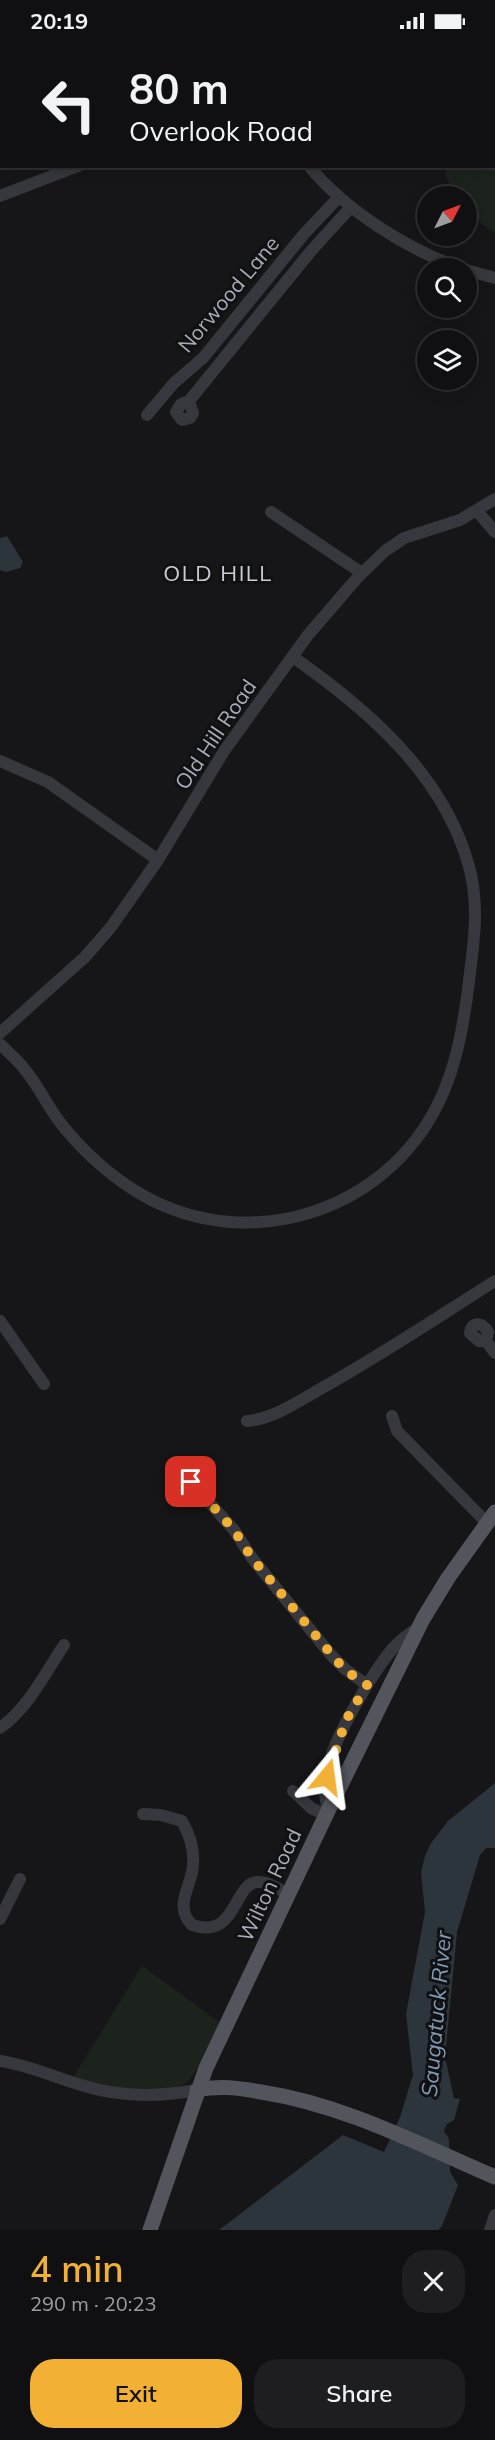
<!DOCTYPE html>
<meta charset="utf-8">
<style>
body{margin:0;font-family:Mulish,sans-serif;background:#1e1e20;color:#f1f3f6;height:100vh;display:flex;flex-direction:column;font-size:22px;white-space:nowrap}
*{box-sizing:border-box;margin:0}
p{font-size:20px;color:#9c9d9f}
.icon{flex:none;width:33px;height:33px;fill:none;stroke:currentColor;stroke-width:2;stroke-linecap:round;stroke-linejoin:round}
.map{position:relative;height:2188px;overflow:hidden}
.details{display:flex;flex-direction:column;background:#101012;flex:1}
.details>*{flex:none}
.hud{position:absolute;left:0px;top:0px;width:495px;height:126px;box-shadow:0 3px 15px #0003,0 0 0 2px #303032;background:#101012;color:#f1f3f6;overflow:hidden}
.needle{width:39px;rotate:48deg}
.tools{position:absolute;left:417px;top:144px;display:grid;gap:12px}
.tools a{display:grid;place-items:center;width:60px;height:60px;border-radius:50%;background:#101012;box-shadow:0 3px 15px #0003,0 0 0 2px #303032;font-size:30px}
.pin{position:absolute;display:grid;place-items:center;width:51px;height:51px;color:#fff;margin:-26px;border-radius:12px;box-shadow:0 3px 9px #0006}
.me{position:absolute;width:66px;margin:-33px;rotate:16deg;stroke-linejoin:round;filter:drop-shadow(0 0 4px #0008)}
.turn{display:flex;align-items:center;gap:21px;height:126px;padding:0 30px;font-size:27px}
.turn .icon{width:78px;height:78px;stroke-width:2.5}
.turn b{display:block;font-size:42px;line-height:51px}
.round{display:grid;place-items:center;flex:none;width:63px;height:63px;border-radius:24px;background:#1e1e20}
.overview{display:flex;align-items:center;justify-content:space-between;height:102px;padding:0 30px}
h1{font-size:36px;font-weight:600;line-height:45px;color:#f2b134}
.primary-button{display:flex;gap:12px;margin-top:auto;padding:12px 30px}
.primary-button a{flex:1;height:69px;border-radius:24px;background:#f2b134;color:#111;font-size:24px;font-weight:600;line-height:69px;text-align:center}
.primary-button a+a{background:#1e1e20;color:#f1f3f6}
.status{display:flex;justify-content:space-between;align-items:center;height:42px;padding:0 30px;background:#101012;direction:ltr}
.status svg{height:16px;fill:currentColor}
.map>svg:first-child{display:block}
</style>
<div class="status"><b>20:19</b><svg viewBox="0 0 49 12"><path d="M0 12V9h3v3zM5 12V6h3v6zM10 12V3h3v9zM15 12V0h3v12zM26 1h20v11H26zM47 4h2v5h-2z"/></svg></div>
<div class="map">
<svg width="495" height="2188" viewBox="0 0 495 2188">
<rect width="100%" height="100%" fill="#161618"/>
<!-- green -->
<path fill="#1c231d" d="M494 89H495V191L467 171 466 154H454L445 132 447 125 494 124Z
M142 1924 219 1980C215 1992 195 2035 186 2041 162 2056 99 2042 73 2036Z"/>
<!-- water -->
<path fill="#2c353c" d="M7 494 23 520 20 526 6 530 0 528V496Z
M495 1741V1806H486L480 1813 457 1890 445 2015 454 2056 460 2057 454 2078 447 2082 444 2089 449 2097 450 2130 458 2143 442 2184 438 2188H219L343 2093 384 2110 400 2075 413 2033 406 1972 425 1870 421 1830 425 1814 431 1801 448 1779Z"/>
<g fill="none" stroke-linecap="round" stroke-linejoin="round">
<!-- minor -->
<path stroke="#37383d" stroke-width="12" d="M196 0 197 2
M309 124C345 168 408 208 461 226
M0 154 78 124
M466 228 495 236
M189 359 193 371 190 376 182 378 176 370 181 362 189 359 311 209 350 166
M147 373 174 341 203 316 304 192 338 156
M271 470 362 531
M478 470 495 490
M0 719 48 740 158 818
M0 991 85 915 111 885 158 818 224 709 308 593 358 535 385 509 404 496 460 478 495 457
M0 1002C9 1011 19 1019 26 1029 39 1045 47 1063 59 1079 81 1108 112 1136 144 1154 250 1213 386 1170 439 1060 457 1023 464 980 469 939 474 899 480 861 468 821 442 731 367 667 293 615
M0 1279 44 1342
M486 1299 488 1290C483 1281 472 1278 470 1291L479 1299H486L495 1311
M392 1374 397 1389 487 1481
M247 1379C273 1377 299 1359 322 1346 381 1313 438 1275 495 1239
M191 1440 234 1488 252 1516 331 1613 345 1627 367 1643C381 1622 393 1600 417 1587
M0 1686C29 1665 44 1633 64 1603
M293 1749 311 1766 326 1773
M329 1767C312 1732 350 1673 367 1643
M143 1772 161 1773 182 1779C191 1795 196 1811 192 1830 188 1849 175 1866 192 1883 237 1898 233 1842 257 1840 267 1839 279 1847 288 1852
M0 1877 20 1837
M0 2019C28 2023 54 2035 81 2043 118 2055 159 2055 197 2048
M490 2188 495 2173"/>
<!-- major -->
<path stroke="#53555c" stroke-width="15" d="M197 2048C219 2043 239 2046 261 2050 345 2063 418 2102 495 2135
M150 2188 206 2026 326 1773 423 1577 448 1536 495 1470"/>
</g>
<g fill="none" stroke-linecap="round" stroke-linejoin="round">
<!-- route -->
<path stroke="#f2b134" stroke-width="10" stroke-dasharray="0 18" d="M191 1440 234 1488 252 1516 331 1612 345 1628 367 1643 346 1678 327 1735"/>
</g>
<g text-anchor="middle" dominant-baseline="central" stroke-width="6" stroke-linejoin="round" paint-order="stroke">
<!-- street labels -->
<g font-size="21" fill="#a8adb8" stroke="#111113">
<text transform="translate(228 252) rotate(-50)">Norwood Lane</text>
<text transform="translate(215 692) rotate(-56)">Old Hill Road</text>
<text transform="translate(269 1843) rotate(-65)">Wilton Road</text>
</g>
<!-- neighbourhood labels -->
<g font-size="22" letter-spacing="1.5" fill="#c9ccd4" stroke="#111113">
<text x="218" y="531">OLD HILL</text>
</g>
<!-- water labels -->
<g font-size="22" font-style="italic" fill="#7f9bb3" stroke="#111113">
<text transform="translate(436 1972) rotate(-85)">Saugatuck River</text>
</g>
</g>
</svg>
<div class="tools">
<a><svg class="needle" viewBox="-14 -14 28 28"><path d="M0-13l5 13h-10z" fill="#e53935"/><path d="M0 13l5-13h-10z" fill="#9c9d9f"/></svg></a>
<a><svg class="icon" aria-label="search" viewBox="0 0 24 24"><circle cx="10" cy="10" r="6"/><path d="M15 15l6 6"/></svg></a>
<a><svg class="icon" aria-label="layers" viewBox="0 0 24 24"><path d="M12 4l9 5-9 5-9-5zM3 14l9 5 9-5"/></svg></a>
</div>
<div class="pin" style="left:191px;top:1440px;background:#d93025"><svg class="icon" aria-label="arrive" viewBox="0 0 24 24"><path d="M6 21V4h12l-3 4 3 4H6"/></svg></div>
<svg class="me" style="left:327px;top:1735px" viewBox="-20 -20 40 40"><path d="M0-17L14 15 0 8-14 15z" fill="#f2b134" stroke="#fff" stroke-width="4"/></svg>
<div class="hud">
<div class="turn"><svg class="icon" aria-label="left" viewBox="0 0 24 24"><path d="M17 20v-9H6M10 6l-5 5 5 5"/></svg><div><b>80 m</b>Overlook Road</div></div>
</div>
</div>
<section class="details">
<div class="overview"><div><h1>4 min</h1><p>290 m · 20:23</p></div><a class="round"><svg class="icon" aria-label="close" viewBox="0 0 24 24"><path d="M6 6l12 12M18 6L6 18"/></svg></a></div>
<div class="primary-button"><a>Exit</a><a>Share</a></div>
</section>
